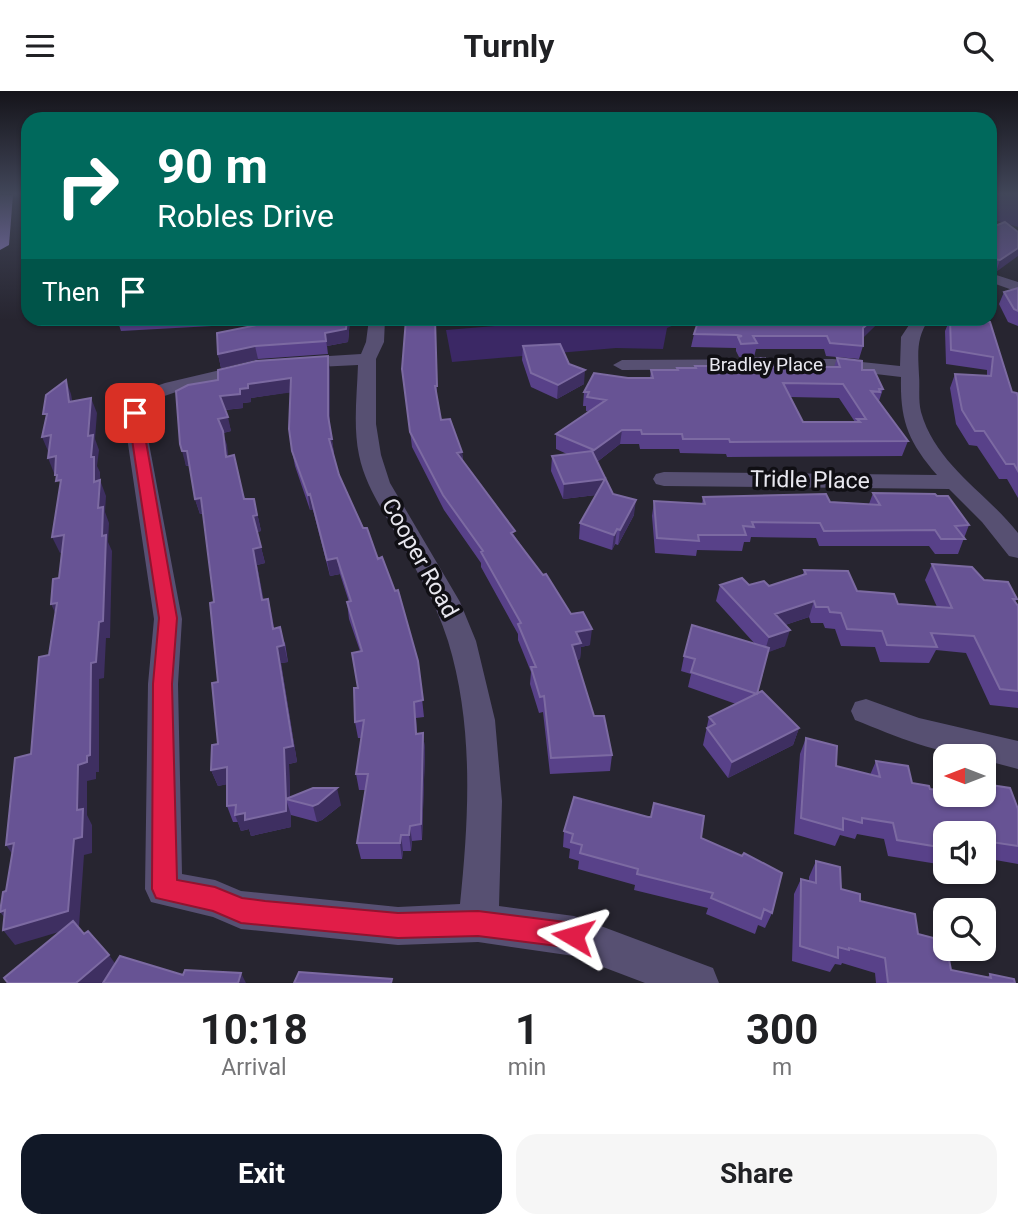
<!DOCTYPE html>
<style>
body{margin:0;font-family:Roboto,sans-serif;background:#f6f6f6;color:#202124;height:100vh;display:flex;flex-direction:column;font-size:26px;white-space:nowrap}
*{box-sizing:border-box;margin:0}
p{font-size:23px;color:#757577}
.icon{flex:none;width:38px;height:38px;fill:none;stroke:currentColor;stroke-width:2;stroke-linecap:round;stroke-linejoin:round}
.map{position:relative;height:892px;overflow:hidden}
.sheet{display:flex;flex-direction:column;background:#fff;flex:1}
.sheet>*{flex:none}
.top-card{position:absolute;left:21px;top:21px;width:976px;height:214px;border-radius:21px;box-shadow:0 2px 5px #0004;background:#00695c;color:#fff;overflow:hidden}
.needle{width:46px;rotate:270deg}
.controls{position:absolute;left:933px;top:653px;display:grid;gap:14px}
.controls a{display:grid;place-items:center;width:63px;height:63px;border-radius:14px;background:#fff;box-shadow:0 2px 5px #0004;font-size:35px}
.pin{position:absolute;display:grid;place-items:center;width:60px;height:60px;color:#fff;margin:-30px;border-radius:14px;box-shadow:0 4px 10px #0006}
.me{position:absolute;width:77px;margin:-38px;rotate:277deg;stroke-linejoin:round;filter:drop-shadow(0 0 5px #0008)}
.turn{display:flex;align-items:center;gap:24px;height:147px;padding:0 21px;font-size:32px}
.turn .icon{width:91px;height:91px;stroke-width:2.5}
.turn b{display:block;font-size:49px;line-height:60px}
.then{display:flex;align-items:center;height:66px;padding:0 21px;background:#0003;gap:14px;font-size:26px}
.eta{display:flex;justify-content:space-evenly;align-items:center;height:119px;text-align:center}
.eta b{font-size:42px;font-weight:700;line-height:49px}
.button{display:flex;gap:14px;margin-top:auto;padding:14px 21px}
.button a{flex:1;height:80px;border-radius:21px;background:#111827;color:#fff;font-size:28px;font-weight:700;line-height:80px;text-align:center}
.button a+a{background:#f6f6f6;color:#202124}
header{display:flex;justify-content:space-between;align-items:center;height:91px;padding:0 21px;background:#fff;font-size:32px;font-weight:700}
.map>svg:first-child{display:block}
</style>
<header><svg class="icon" aria-label="menu" viewBox="0 0 24 24"><path d="M4 6h16M4 12h16M4 18h16"/></svg>Turnly<svg class="icon" aria-label="search" viewBox="0 0 24 24"><circle cx="10" cy="10" r="6"/><path d="M15 15l6 6"/></svg></header>
<div class="map">
<svg width="1018" height="892" viewBox="0 0 1018 892">
<rect width="100%" height="100%" fill="#272530"/>
<!-- green -->
<path fill="#3b2865" d="M990 104H1018V136L991 128Z
M578 228H688L667 237 663 258 616 257 452 271 446 239Z"/>
<g fill="none" stroke-linecap="round" stroke-linejoin="round">
<!-- minor -->
<path fill="#575072" fill-rule="evenodd" d="M990 182 1018 191V201L990 191Z
M369 228H385L384 251 376 268V333L381 364 390 392 460 511 476 550 495 629 502 710 499 815 574 825 713 877 719 892H645L574 865 478 851 398 854 241 838 213 826 151 811 145 798 148 593 154 528 124 326 131 304 165 292 250 272 256 273 259 277 256 281 179 300 147 311 144 326 182 528 178 593 182 783 215 789 241 800 398 816 460 813C469 726 474 635 448 550 435 508 411 470 389 431 377 410 364 389 359 364 353 335 357 304 358 274L297 277 288 272 297 267 361 263 366 251Z
M913 228H929C916 247 918 262 919 284 920 296 918 309 921 321 936 374 986 401 1018 442V467L1009 465 982 431 949 398 664 395 656 393 653 388 656 383 664 381 937 384C908 350 900 330 901 286L833 278 622 279 613 274 622 269 833 268 900 275 901 246Z
M866 608 919 627 1018 650V678L984 669V665C939 665 896 645 855 629L851 620 855 611Z"/>
<!-- major -->
<path fill="#8877bc" fill-rule="evenodd" d="M0 104H13L9 154 0 159Z"/>
</g>
<!-- wall -->
<path fill="#584189" fill-rule="evenodd" d="M990 137 1018 141 996 181 990 180Z
M1018 197V235L1008 231 999 213 1004 201Z
M109 228H223L212 235 121 240 118 231 112 230Z
M298 228H350L348 251 327 255 328 263 258 268 221 277 218 263 297 231Z
M406 228H462L435 229 437 309 441 329 462 361 463 370 590 554 581 556 580 568 577 569 594 625 612 664 610 680 550 683 543 621 539 622 530 593 531 581 518 549V543L481 476V472L444 419 412 356 404 292Z
M699 228H882L863 246V255L859 268 826 265 824 258H756L754 266H739L736 260V257H735L691 256 694 243Z
M950 228 990 231 1012 301 1018 306V407L1007 388H999L977 355 969 354 956 333 950 297 955 283 987 285V279L946 273 945 240Z
M523 255 569 273 584 293 557 308 531 296 522 269Z
M837 267 862 279 883 298 879 310 908 350 902 365 727 366 726 363 680 362 679 358H640L639 353H620L597 371 613 403 634 424 618 454 615 453 612 459 579 448 580 432 596 404 563 408 551 380 552 365 567 363 556 358V343L589 321 586 320V315H583L584 301 628 287H650L651 279H676L677 277H695V275H747L748 268 770 276H834ZM790 306 839 307 855 331H803Z
M330 279V339L334 362H333L339 384 378 468 418 570 424 626 416 627 417 643 423 642 425 659 422 749 412 750 411 760H403L402 768H361L357 752 366 699H359L356 683 361 647H358L355 631 360 560 349 528 347 511H349L340 483 330 485 313 419H310L295 375 292 360 290 301 251 307V311L243 312V317L225 319 231 340 223 342 228 365 245 408H254L261 440 257 441 265 472 257 474 263 509 268 508 274 538 285 552 288 571 281 572 297 671 289 673 290 707 341 714 322 729 317 731 291 724V736L251 745 249 738 241 740 238 731H233L227 715V693L218 695 211 679 218 653V591L214 511 203 423H200L195 408 190 375H186L176 300Z
M873 402 937 405 969 434 958 463H935L929 455H819L816 447 751 446 750 451H744L742 460 697 459 696 465 655 462 652 425 654 410 702 413 703 406 869 413Z
M932 473 984 489 1017 508 1015 511 1018 516V617L990 614 966 562 936 559 929 572 880 571 875 556 841 555 835 538 825 537 823 532H811L809 526 785 534V555L767 561 757 602 799 637 793 654 728 687 703 654 709 626 736 613 688 596 691 583 681 580 684 565 755 553 716 510 720 494 769 495 803 484 804 479 857 500 898 513 937 516 925 489Z
M806 647 836 675 870 684 876 670 912 692 945 704H984L1018 718V773L984 767V742H945V772L944 774 888 765 884 748 857 743 855 748 840 744 835 755 794 743 800 663Z
M564 740 701 747 772 822 765 837 758 834 755 843 706 823 708 817 634 799 635 794 578 778 579 770 569 767 570 758 563 756Z
M816 770 841 798 860 810 918 843 951 879 988 886 990 883 1015 892H876L875 882 842 872 841 874 835 873 830 881 792 870 794 803 801 788 809 790V786Z"/>
<!-- shaded-wall -->
<path fill="#3e2f61" d="M1018 157V165L996 181 1000 169Z
M210 228H223L212 235Z
M347 228H350L348 251 327 255 328 263 325 242Z
M873 228H882L860 250 863 237Z
M255 255 258 268 221 277 218 263Z
M328 265 330 279V339L328 325Z
M585 279 584 293 557 308 558 294Z
M291 287 294 301 251 307V311L243 312V317L223 319 220 305 240 298 248 293Z
M66 289 71 303 75 325 69 311Z
M91 307 97 322 95 348 99 359 97 375 100 381V391V389L106 405 105 421 109 432 108 451 112 460 110 547H106L104 587 99 588V681H96V688L87 690V724L92 734V762L84 764 79 835 15 854 3 839 12 836 0 821 74 748 77 719 78 674 91 572 102 445 88 345Z
M228 326 231 340 223 342 227 354 230 381 218 328Z
M622 339 620 353 593 374 594 359Z
M51 344 57 359 48 360 42 346Z
M329 348H332L334 362 331 363Z
M182 360H187L192 374 186 375Z
M462 361 463 376 457 362Z
M56 365 63 379 54 382 48 367Z
M605 388 604 403 563 408 564 393Z
M310 403 313 419H310L308 404Z
M201 407 205 422 200 423 195 408Z
M254 408 261 440 256 441 253 425Z
M636 409 634 424 618 454 620 439Z
M617 438 615 453 612 459 614 444Z
M64 444 71 460 60 462 52 446Z
M261 456 265 472 257 474 267 525 262 509 253 458Z
M337 467 340 483 330 485 327 469Z
M268 508 272 524 277 554 273 538Z
M814 510 809 526 770 539 775 523Z
M57 512 59 530 51 513Z
M280 536 288 571 281 572 297 671 289 673 290 709 286 708 284 657 277 556Z
M592 538 590 554 581 556 580 568 571 570 572 554 576 541Z
M790 539 785 555 764 563 769 546Z
M799 637 793 654 728 687 732 671Z
M423 642 425 659 422 749 421 733Z
M227 676 233 692 218 695 211 679Z
M337 697 341 714 322 729 317 731 313 715Z
M286 708 291 724V736L251 745 249 738 241 740 235 724Z
M410 735 412 750 411 760 409 744Z
M401 744 403 760 402 768 400 752Z
M14 752 17 770 6 754Z
M109 864 119 878 104 892H76Z
M241 882 246 892H238Z"/>
<!-- building -->
<path fill="#675394" stroke="#7c6aa2" stroke-width="2" fill-rule="evenodd" d="M1005 131 1018 141V157L1000 169 993 168 990 174V137Z
M1018 197V220L1014 218 1004 201Z
M298 228H347L346 238 325 242 326 250 255 255 218 263 217 242 262 233 297 231Z
M406 228H435L437 295H435L441 329 450 328 462 361 457 362 515 440 511 442 543 484 546 483 571 523 583 521 592 538 576 541 581 552 572 554 594 625H604L612 664 551 667 544 605 540 606 531 576H536L518 533 521 532 481 461 483 460 443 404 410 341 402 278Z
M699 228H873L863 237V255L830 252 827 245H753L757 252 741 253 738 246 742 245 737 244 694 243Z
M950 228H970L990 231 1012 301 1017 302 1018 306V380L1014 373H1006L984 340H975L962 319 955 283 991 285 993 266 951 259Z
M560 253 569 273 585 279 558 294 531 282 523 255Z
M328 265V325L332 348H329L339 384 363 437H367L378 468 382 466 395 500 398 499 418 570 423 609 414 611 416 643 423 642 421 733 410 735 409 744H401L400 752H357L368 683H356L364 629 355 631 354 597H358L352 562 362 560 347 511 351 510 337 467 327 469 310 403 308 404 292 360 289 338 291 287 248 293V297L240 298V303L220 305 228 326 218 328 223 340 226 366 234 364 244 408H254L257 424 253 425 261 456 253 458 262 509 268 508 273 538 280 536 284 554 277 556 293 655 284 657 286 708 313 697H337L318 713 313 715 286 708V720L245 729V722L235 724 236 714 227 715V676L211 679 212 654 218 653 212 592 218 591 210 512 214 511 201 407 195 408 187 360H182L180 353 176 300 188 294 218 289V279L256 270Z
M765 267 770 276H840L837 267 862 270V279H874L883 298H879L880 301 871 300 908 350 730 351 729 348H683L682 343H642L641 339H622L594 359 556 343 606 309 587 306 589 301H584L594 282 628 287H653L651 279H678L677 277H696L695 275H752L748 268ZM783 292 843 293 866 328H857L860 331H803Z
M66 289 69 311 91 307 88 345 93 344 91 366H94V391L100 389 98 417 103 416 102 445 106 444 103 530 99 531 96 571 91 572 90 664 87 665V671L78 674 77 719 83 718 82 746 74 748 68 820 3 839 5 819 0 821 3 801 6 800 14 752 6 754 15 667 31 663 39 566 49 564 57 512 51 513 53 488 59 487 64 444 52 446 61 389 56 390 57 384H55L56 365 48 367 51 344 42 346 47 323H43L46 304Z
M592 360 613 403 636 409 620 439 617 438 614 444 580 432 605 388 564 393 552 365Z
M873 402 935 403 937 405H948L969 434 955 435 965 448H941L935 439 824 440 820 432 752 431 754 436 743 435 746 444H698L699 450 657 447 654 410 705 413 703 406 826 403 830 411 880 414Z
M932 473 972 476 984 489 1008 491 1017 508H1013L1018 515V600L1000 598 974 545 931 542 937 556 887 554 882 540 847 538 841 522 830 521 828 516H816L814 510 775 523 790 539 769 546 720 494 742 487 749 494 764 490 769 495 806 483 804 479 848 480 857 500 894 503 898 513 952 517Z
M692 534 769 557 757 603 691 581 695 568 684 565Z
M762 600 799 637 732 671 707 637 715 633 709 626Z
M806 647 837 655 836 675 880 686 876 670 908 675 912 692 929 695 930 698 945 700V704H968L981 705 980 704H984V693L1010 697 1018 718V755L984 750V742H945V757L897 749 893 732 862 727V732L843 727V739L801 727Z
M574 706 648 726H651L654 712 704 725 701 747 742 765 744 762 782 782 772 822 764 818 761 828 711 807 713 802 637 783 638 778 580 762 582 754 571 751 573 743 564 740Z
M816 770 840 776 841 798 860 803V810L915 823 918 843 945 850V858H947L951 879 991 887 990 883 1014 888 1015 892H888L885 867 849 857V859L838 856V867L800 855 801 788 816 792Z
M73 830 84 843 88 840 109 864 76 892H8L4 887Z
M120 865 183 884 185 879 241 882 238 892H103Z
M299 881 392 888 391 892H294Z"/>
<!-- sky -->
<linearGradient id="sky" x2="0" y2="1"><stop stop-color="#15141a"/><stop offset="0.45" stop-color="#414659"/><stop offset="1" stop-color="#414659" stop-opacity="0"/></linearGradient>
<rect width="1018" height="229" fill="url(#sky)"/>
<!-- route -->
<path fill="#e11d48" stroke="#92132f" stroke-width="2" d="M135 318 141 322 177 527 172 593 177 789 215 796 242 807 265 810 398 822 478 820 573 832 583 836 586 845 583 854 573 857 478 845 398 847 241 832 213 820 156 807 152 798 153 593 159 527 128 322Z"/>
<g text-anchor="middle" dominant-baseline="central" stroke-width="7" stroke-linejoin="round" paint-order="stroke">
<!-- far-street labels -->
<g font-size="19" fill="#e8e7ef" stroke="#100f14">
<text x="766" y="273">Bradley Place</text>
</g>
<!-- street labels -->
<g font-size="23" fill="#e8e7ef" stroke="#100f14">
<text transform="translate(810 389) rotate(1)">Tridle Place</text>
<text transform="translate(420 467) rotate(61)">Cooper Road</text>
</g>
</g>
</svg>
<div class="controls">
<a><svg class="needle" viewBox="-14 -14 28 28"><path d="M0-13l5 13h-10z" fill="#e53935"/><path d="M0 13l5-13h-10z" fill="#757577"/></svg></a>
<a><svg class="icon" aria-label="sound" viewBox="0 0 24 24"><path d="M4 9h4l5-4v14l-5-4H4zM17 9q2 3 0 6"/></svg></a>
<a><svg class="icon" aria-label="search" viewBox="0 0 24 24"><circle cx="10" cy="10" r="6"/><path d="M15 15l6 6"/></svg></a>
</div>
<div class="pin" style="left:135px;top:322px;background:#d93025"><svg class="icon" aria-label="arrive" viewBox="0 0 24 24"><path d="M6 21V4h12l-3 4 3 4H6"/></svg></div>
<svg class="me" style="left:573px;top:845px" viewBox="-20 -20 40 40"><path d="M0-17L14 15 0 8-14 15z" fill="#e11d48" stroke="#fff" stroke-width="4"/></svg>
<div class="top-card">
<div class="turn"><svg class="icon" aria-label="right" viewBox="0 0 24 24"><path d="M7 20v-9h11M14 6l5 5-5 5"/></svg><div><b>90 m</b>Robles Drive</div></div>
<div class="then">Then<svg class="icon" aria-label="arrive" viewBox="0 0 24 24"><path d="M6 21V4h12l-3 4 3 4H6"/></svg></div>
</div>
</div>
<section class="sheet">
<div class="eta">
<div><b>10:18</b><p>Arrival</p></div>
<div><b>1</b><p>min</p></div>
<div><b>300</b><p>m</p></div>
</div>
<div class="button"><a>Exit</a><a>Share</a></div>
</section>
